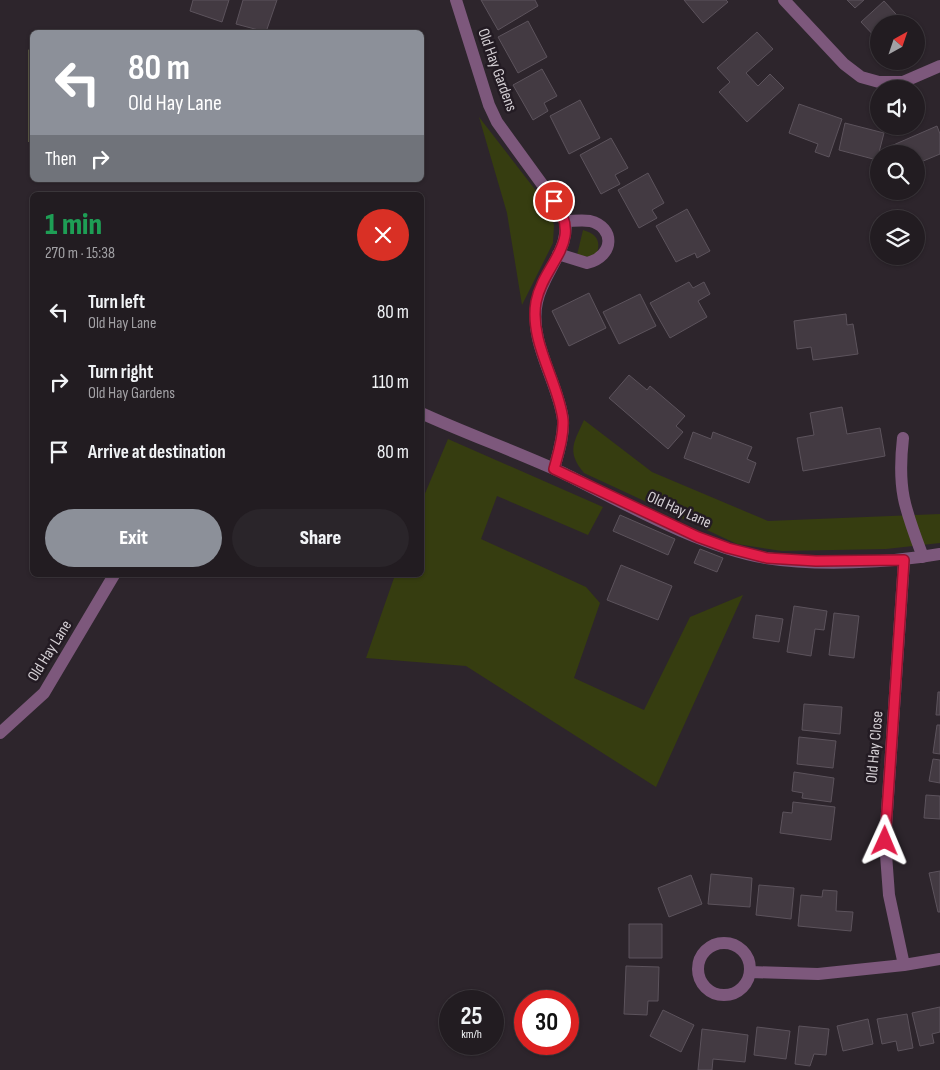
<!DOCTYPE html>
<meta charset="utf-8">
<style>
body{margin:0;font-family:"Sofia Sans Condensed",sans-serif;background:#2a252a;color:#f1f3f6;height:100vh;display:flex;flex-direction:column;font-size:19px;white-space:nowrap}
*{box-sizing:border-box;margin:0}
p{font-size:16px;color:#a2a1a5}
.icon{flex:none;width:28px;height:28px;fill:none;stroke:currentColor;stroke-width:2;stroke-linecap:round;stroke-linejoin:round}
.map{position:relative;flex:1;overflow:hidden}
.details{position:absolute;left:30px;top:192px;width:394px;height:385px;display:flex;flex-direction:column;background:#221c21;border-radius:8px;box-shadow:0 1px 4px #0004,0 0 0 1px #3f3a3f}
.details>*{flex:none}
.banner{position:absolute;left:30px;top:30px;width:394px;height:152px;border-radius:8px;box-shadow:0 1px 4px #0004,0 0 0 1px #3f3a3f;background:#8c9099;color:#fff;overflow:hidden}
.needle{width:32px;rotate:40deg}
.fabs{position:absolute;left:870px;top:15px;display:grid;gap:10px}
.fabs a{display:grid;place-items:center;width:55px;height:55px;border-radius:50%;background:#221c21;box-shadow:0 1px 4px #0004,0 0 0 1px #3f3a3f;font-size:25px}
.speed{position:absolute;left:439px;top:990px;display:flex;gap:10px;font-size:25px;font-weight:700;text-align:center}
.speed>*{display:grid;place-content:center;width:65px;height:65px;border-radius:50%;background:#221c21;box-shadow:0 1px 4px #0004,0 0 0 1px #3f3a3f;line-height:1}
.speed small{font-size:12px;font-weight:400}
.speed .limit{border:8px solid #d22;background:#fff;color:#111}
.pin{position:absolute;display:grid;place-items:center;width:42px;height:42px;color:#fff;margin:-21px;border:2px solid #fff;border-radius:50%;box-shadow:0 1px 5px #0007}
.me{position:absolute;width:55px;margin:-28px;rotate:1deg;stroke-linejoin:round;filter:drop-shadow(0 0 4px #0008)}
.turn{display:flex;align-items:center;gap:18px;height:105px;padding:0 15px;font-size:22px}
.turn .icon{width:65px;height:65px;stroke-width:2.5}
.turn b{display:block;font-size:35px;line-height:42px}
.then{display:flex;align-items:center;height:48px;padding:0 15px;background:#0003;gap:10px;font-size:19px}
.round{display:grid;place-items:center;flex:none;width:52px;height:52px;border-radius:26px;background:#2a252a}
.headline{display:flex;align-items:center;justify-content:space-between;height:85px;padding:0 15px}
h1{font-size:30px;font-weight:800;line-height:38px;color:#1e9e55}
.action{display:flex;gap:10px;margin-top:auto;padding:10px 15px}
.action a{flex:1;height:58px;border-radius:30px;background:#8c9099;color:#fff;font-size:20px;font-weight:800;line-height:58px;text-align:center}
.action a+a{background:#2a252a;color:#f1f3f6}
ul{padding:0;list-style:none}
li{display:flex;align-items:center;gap:15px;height:70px;padding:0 15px}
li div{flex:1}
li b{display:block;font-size:19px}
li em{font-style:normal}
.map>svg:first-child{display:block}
</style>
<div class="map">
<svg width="940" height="1070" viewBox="0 0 940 1070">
<rect width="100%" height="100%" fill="#2d252c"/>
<!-- green -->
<path fill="#363d10" d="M479 117 547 205 554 225 553 243 522 305 507 213Z
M583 230C596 234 601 240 597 253L589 257 577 255Z
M584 420 652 472 768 521 940 514V543L886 549 782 551 737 544 584 473C566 452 574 442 584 420Z
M448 439 603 507 588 535 497 496 481 539 586 587 600 603 574 678 644 710 690 617 743 595 656 787 466 666 366 658 395 575H421V503Z"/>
<!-- water -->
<path fill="#68742a" stroke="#888f5d" d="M32 45V144L29 142V50Z"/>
<!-- building -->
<path fill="#433a42" stroke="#5c535c" d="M193 0H229L222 22 190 11Z
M243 0H277L266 32 236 24Z
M481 0H535L538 6 498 30Z
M684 0H726L728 2 703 23Z
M847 0H864L855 8Z
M884 1 905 24H879V41L861 22Z
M528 21 547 57 518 73 498 37Z
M757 32 773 49 746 73 758 86 770 74 784 88 747 122 719 92 730 82 717 68Z
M542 69 557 96 544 103 548 111 533 120 513 85Z
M580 100 600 138 569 154 550 116Z
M799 104 842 119 829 157 815 152 818 144 789 133Z
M845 123 884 133 877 160 839 150Z
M937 126 940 134V154L916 164V154H895L891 146Z
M611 138 628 168 615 175 620 184 601 194 580 155Z
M648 173 664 203 652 210 657 218 639 228 618 190Z
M687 209 710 251 697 258 695 253 676 262 656 226Z
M689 282 693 288 704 282 710 294 698 301 707 317 670 338 650 303Z
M589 293 606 328 569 346 552 311Z
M640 294 656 326 619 344 603 312Z
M846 314 847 325 853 324 858 354 813 360 811 347 797 349 794 321Z
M629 375 647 390 650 386 685 416 676 426 683 432 668 449 609 398Z
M842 407 847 434 880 428 885 456 803 471 797 438 814 435 810 413Z
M693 432 711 439 713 432 752 447 747 459 756 463 749 483 684 458Z
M620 515 675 539 668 555 613 531Z
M700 549 723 558 717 572 694 563Z
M621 565 672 586 658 620 607 600Z
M794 606 827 611 824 630 815 629 811 656 787 652Z
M834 613 859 616 854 658 829 655Z
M756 615 783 619 779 642 753 638Z
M938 692H940V715H936Z
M804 704 842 707 840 734 802 730Z
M937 725H940V754L933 753Z
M799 737 836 741 833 768 797 764Z
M933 759 940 760V783L929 781Z
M794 772 834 778 831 802 802 798 803 793 792 791Z
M926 795 940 796V819L924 818Z
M793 802 835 807 831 840 780 833 783 812 792 813Z
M940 871V912H938L929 873Z
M711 874 752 878 750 907 708 904Z
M691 875 702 904 669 917 658 888Z
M759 885 794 888 791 919 756 915Z
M823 890 837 891 836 911 853 912 851 931 798 926 801 895 822 897Z
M629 924H662V958H629Z
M626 966 659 967 658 1001H648L647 1015 624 1014Z
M940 1007V1032L932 1034 934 1043 920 1046 912 1013Z
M663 1010 694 1025 681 1052 650 1036Z
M907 1014 913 1048 898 1051 896 1041 882 1044 877 1019Z
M868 1019 873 1044 843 1051 837 1026Z
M799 1026 829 1029 826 1055 814 1054 810 1066 795 1064Z
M757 1027 790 1031 786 1059 754 1055Z
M702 1029 748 1035 745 1062 713 1059 712 1070H698Z"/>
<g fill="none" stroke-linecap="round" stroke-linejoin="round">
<!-- minor -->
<path stroke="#7d587c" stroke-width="12" d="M456 0 489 105 497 122 563 213C575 245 543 271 537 302 528 342 559 383 563 420 564 436 558 454 554 469
M784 0 844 64 861 77 879 82H903L940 66
M558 254 587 263C615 256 615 227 590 221 583 220 573 221 566 221
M421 413C467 434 515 451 561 472 622 502 700 547 766 558 816 566 890 563 940 554
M903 438C897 490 905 509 923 557
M904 561 885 841 889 895 904 965 940 959
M0 733 44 693 114 575
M698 969a26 26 0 1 1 52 0a26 26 0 1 1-52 0Z
M751 972 818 974 904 965"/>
</g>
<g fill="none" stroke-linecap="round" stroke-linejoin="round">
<defs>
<path id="route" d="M554 201C585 242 544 262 536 302 529 342 559 383 563 420 564 436 558 454 554 469L698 537 728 548 767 558 816 561 904 560 885 841"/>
</defs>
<!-- route casing -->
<use href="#route" stroke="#92132f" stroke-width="12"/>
<!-- route -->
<use href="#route" stroke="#e11d48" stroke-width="9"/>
</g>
<g text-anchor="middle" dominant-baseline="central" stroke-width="5" stroke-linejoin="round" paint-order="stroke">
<!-- street labels -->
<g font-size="16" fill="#d4cfd4" stroke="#231b23">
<text transform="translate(497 70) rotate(70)">Old Hay Gardens</text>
<text transform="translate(679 510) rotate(24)">Old Hay Lane</text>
<text transform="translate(50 651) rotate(-58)">Old Hay Lane</text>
<text transform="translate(875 747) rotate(-85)">Old Hay Close</text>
</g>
</g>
</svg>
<div class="fabs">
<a><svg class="needle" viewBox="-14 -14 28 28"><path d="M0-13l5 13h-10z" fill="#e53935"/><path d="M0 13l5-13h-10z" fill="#a2a1a5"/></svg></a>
<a><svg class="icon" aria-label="sound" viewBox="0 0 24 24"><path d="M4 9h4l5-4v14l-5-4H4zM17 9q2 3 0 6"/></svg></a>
<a><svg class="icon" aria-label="search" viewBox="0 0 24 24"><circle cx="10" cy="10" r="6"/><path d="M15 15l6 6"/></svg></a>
<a><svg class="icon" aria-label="layers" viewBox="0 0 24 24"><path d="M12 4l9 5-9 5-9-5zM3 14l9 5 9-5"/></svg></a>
</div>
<div class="speed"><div>25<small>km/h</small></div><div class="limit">30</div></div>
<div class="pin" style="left:554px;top:201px;background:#d93025"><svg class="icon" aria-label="arrive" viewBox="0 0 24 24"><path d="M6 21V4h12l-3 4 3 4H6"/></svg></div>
<svg class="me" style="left:885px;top:841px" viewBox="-20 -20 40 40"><path d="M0-17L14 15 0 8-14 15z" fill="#e11d48" stroke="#fff" stroke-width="4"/></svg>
<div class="banner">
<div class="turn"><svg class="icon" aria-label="left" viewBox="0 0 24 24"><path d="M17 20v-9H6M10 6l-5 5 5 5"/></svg><div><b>80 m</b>Old Hay Lane</div></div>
<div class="then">Then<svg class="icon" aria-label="right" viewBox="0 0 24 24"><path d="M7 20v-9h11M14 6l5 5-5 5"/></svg></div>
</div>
<section class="details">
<div class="headline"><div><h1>1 min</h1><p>270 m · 15:38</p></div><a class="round" style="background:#d93025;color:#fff"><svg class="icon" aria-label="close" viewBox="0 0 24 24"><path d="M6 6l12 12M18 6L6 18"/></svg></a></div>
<ul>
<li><svg class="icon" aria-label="left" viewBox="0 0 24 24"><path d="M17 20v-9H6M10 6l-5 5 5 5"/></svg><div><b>Turn left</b><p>Old Hay Lane</p></div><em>80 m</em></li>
<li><svg class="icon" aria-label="right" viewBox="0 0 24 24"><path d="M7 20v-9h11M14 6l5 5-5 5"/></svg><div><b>Turn right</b><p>Old Hay Gardens</p></div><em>110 m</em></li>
<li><svg class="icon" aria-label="arrive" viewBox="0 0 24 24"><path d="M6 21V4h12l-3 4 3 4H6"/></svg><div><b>Arrive at destination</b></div><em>80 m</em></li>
</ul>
<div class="action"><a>Exit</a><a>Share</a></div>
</section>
</div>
